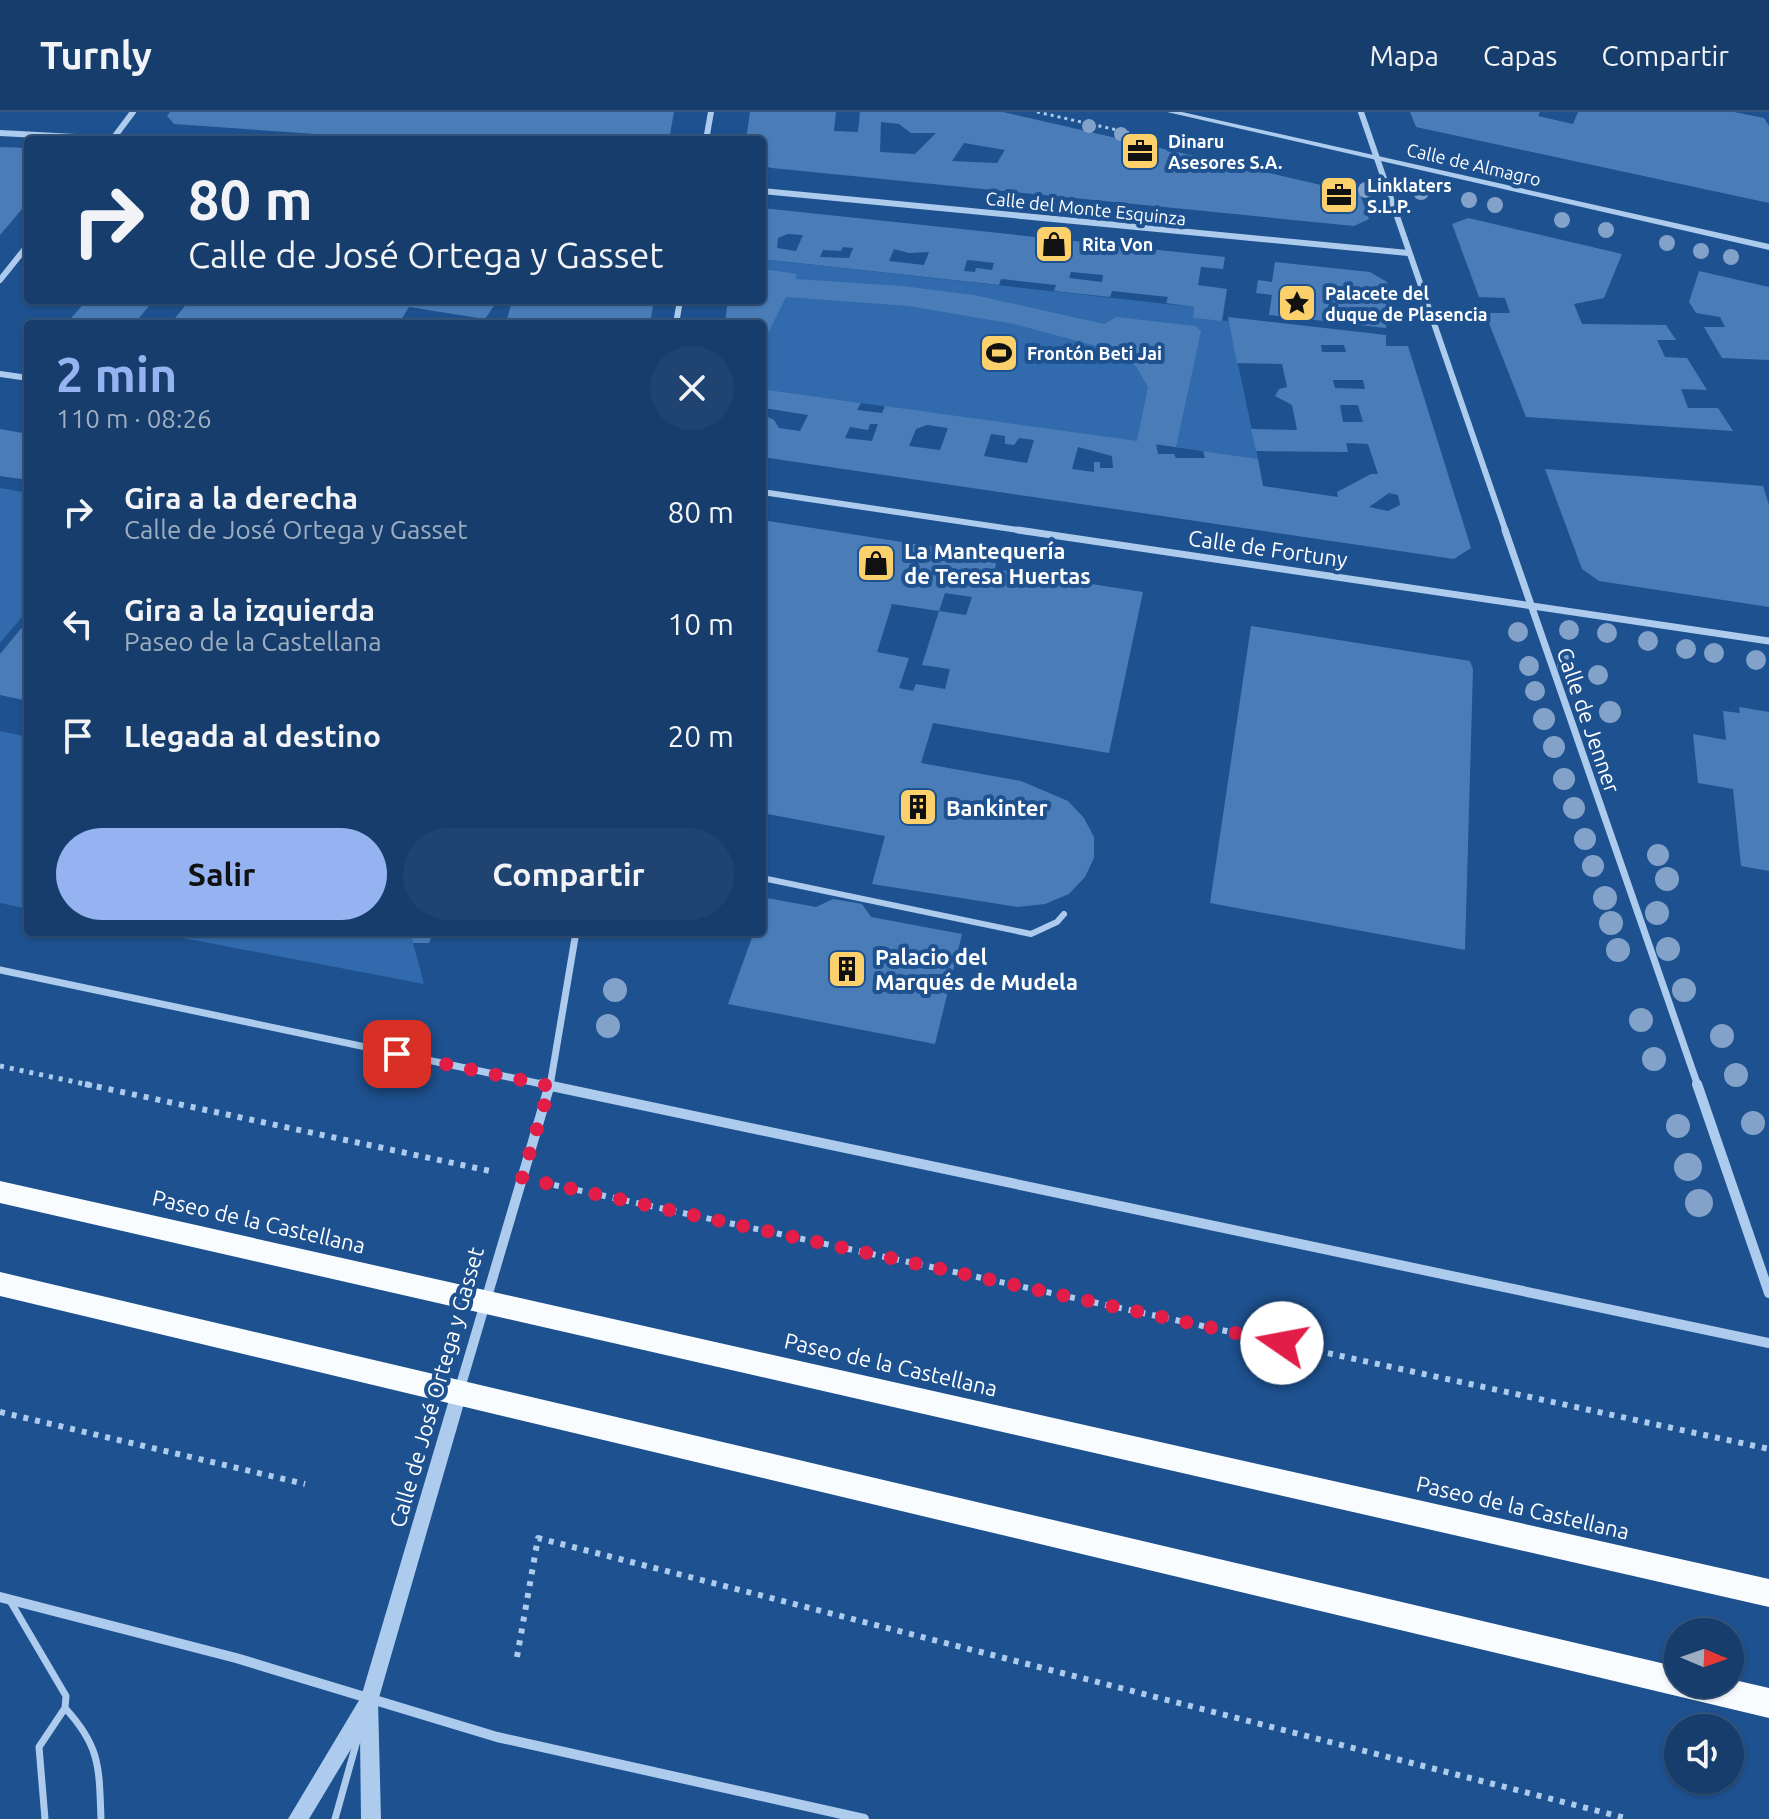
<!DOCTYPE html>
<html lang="es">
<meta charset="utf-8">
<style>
body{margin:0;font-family:Ubuntu,sans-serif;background:#1f4471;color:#f1f3f6;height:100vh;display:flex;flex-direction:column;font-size:30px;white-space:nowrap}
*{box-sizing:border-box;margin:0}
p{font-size:26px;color:#9eaec1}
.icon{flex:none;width:44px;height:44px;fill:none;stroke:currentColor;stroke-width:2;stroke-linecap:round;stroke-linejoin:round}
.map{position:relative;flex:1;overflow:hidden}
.sheet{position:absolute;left:24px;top:208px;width:742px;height:616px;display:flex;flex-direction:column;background:#163d6b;border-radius:8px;box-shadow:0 2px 6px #0004,0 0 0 2px #35567e}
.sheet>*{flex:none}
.top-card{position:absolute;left:24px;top:24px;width:742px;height:168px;border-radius:8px;box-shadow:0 2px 6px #0004,0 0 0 2px #35567e;background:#163d6b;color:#f1f3f6;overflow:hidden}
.needle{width:52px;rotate:92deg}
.fabs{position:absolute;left:1664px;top:1506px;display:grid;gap:16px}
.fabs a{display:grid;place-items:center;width:80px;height:80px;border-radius:50%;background:#163d6b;box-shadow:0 2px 6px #0004,0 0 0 2px #35567e;font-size:40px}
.pin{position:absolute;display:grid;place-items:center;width:68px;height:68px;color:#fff;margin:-34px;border-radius:16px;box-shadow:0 4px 12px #0006}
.me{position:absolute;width:88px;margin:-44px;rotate:282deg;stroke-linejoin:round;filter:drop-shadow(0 0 6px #0008)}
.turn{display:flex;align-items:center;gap:28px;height:168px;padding:0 32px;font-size:36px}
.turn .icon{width:104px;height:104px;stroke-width:2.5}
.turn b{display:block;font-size:56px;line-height:68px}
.round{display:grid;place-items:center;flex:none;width:84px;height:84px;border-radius:42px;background:#1f4471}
.summary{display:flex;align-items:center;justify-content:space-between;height:136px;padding:0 32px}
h1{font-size:48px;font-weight:700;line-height:60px;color:#95b2f1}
.button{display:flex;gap:16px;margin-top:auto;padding:16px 32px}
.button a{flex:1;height:92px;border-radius:48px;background:#95b2f1;color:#111;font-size:32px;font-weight:700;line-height:92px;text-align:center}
.button a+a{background:#1f4471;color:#f1f3f6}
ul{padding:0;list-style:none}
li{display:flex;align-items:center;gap:24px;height:112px;padding:0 32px}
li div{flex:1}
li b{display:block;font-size:30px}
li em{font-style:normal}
header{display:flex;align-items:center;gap:48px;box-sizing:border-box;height:112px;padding:0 40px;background:#163d6b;border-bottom:2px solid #35567e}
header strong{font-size:38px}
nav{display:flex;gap:44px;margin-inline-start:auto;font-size:28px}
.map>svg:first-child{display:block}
</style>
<header>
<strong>Turnly</strong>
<nav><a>Mapa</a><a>Capas</a><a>Compartir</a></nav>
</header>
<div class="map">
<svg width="1769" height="1707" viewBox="0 0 1769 1707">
<rect width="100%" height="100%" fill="#1e518f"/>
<!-- green -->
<path fill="#316bad" d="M762 147 1194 195 1193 206 1229 209 1258 347 762 277V212H725L728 188H762Z
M0 376 28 381V498L0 531Z
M0 619 28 625V797L0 791Z
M151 820H410L424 872Z"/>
<!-- building -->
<path fill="#4a7db8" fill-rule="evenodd" d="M170 0H674L669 28H401L174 12 167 4Z
M750 0H836L834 19 858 20 860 0H1003L1360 82 1369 107 1354 114 772 56 762 54V28H746ZM881 10 899 12 911 21H936L915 42 880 40ZM964 31 1005 38 997 51 952 49Z
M1410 0H1540L1538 4 1573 12 1578 0H1734L1764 6 1769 14V91L1416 15Z
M0 35 28 36V90L0 123Z
M762 96 1225 145 1223 157 1201 155 1198 173 1227 177 1222 209 1193 206 1194 195 1166 191 1168 185 1112 179 1110 185 1054 179 1056 173 1001 167 999 173 762 147ZM788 122 803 123 796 139 777 136 778 126ZM843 135 853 136 849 146 820 145 823 138 841 139ZM894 137 909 141 929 140 924 153 889 149ZM967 148 978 149 994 151 992 158 976 156 975 160 964 159ZM1071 160 1103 163 1102 170 1069 166Z
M1468 106 1622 142 1604 186 1574 192 1582 212 1666 213 1676 228H1657L1665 245 1687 246 1707 278 1681 277 1688 296H1718L1733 319 1526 305 1485 201H1510L1505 186 1479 185 1452 112Z
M1275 150 1370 160 1387 170 1386 216 1269 203 1272 183 1256 181 1258 168 1272 170Z
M762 157 797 162 795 167 902 174 974 183 1104 212 1116 205 1195 214 1201 219 1176 335 1156 332 1158 342H1174L1176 346H1205L1203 339 1258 347 1263 374 1338 385 1337 380 1371 362H1378L1368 332 1346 331 1348 340 1256 339 1251 317 1297 318 1292 293 1275 284 1279 277 1287 275 1282 252 1237 251 1228 205 1386 223V234H1408L1471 436 1454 447 762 345V277L861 291 857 298 882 301 885 294 1137 329 1148 275 1136 254 1096 234 1014 212 909 194 786 185 762 233V212H725L728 188H762ZM1321 233H1344L1346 240H1322ZM1333 268H1363L1365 277 1335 276ZM1340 293H1358L1363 310H1343ZM764 296 808 303 800 319 779 316 774 308 762 302ZM870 312H878L872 329 845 326 850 315 868 318ZM927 313 948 316 940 338 909 334 916 317ZM991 322 1005 324V332L1014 333 1019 326 1034 328 1027 351 984 344ZM1078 335 1112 344 1113 356H1100V350H1094V360L1072 357ZM1389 381 1398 383 1400 393 1388 399 1369 395Z
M1699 159 1769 175V248L1722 246 1704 215H1725L1720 205 1696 201 1689 190Z
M87 188H154L134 212H66Z
M190 188H498L485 207 409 195 401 208 421 212H170Z
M512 188H654L650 212H585L587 206H562L561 212H506Z
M0 317 28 322V368L0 364Z
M1545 357 1763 374 1769 393V495L1599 469 1582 457Z
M762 408 997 445 995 457 1143 480 1109 641 933 611 921 651 1021 669 1068 689 1084 706 1094 725V746L1085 765 1069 782 1045 792 1018 795 872 772 885 724 762 701ZM945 481 972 485 966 503 939 499 922 553 950 557 945 577 916 572 913 579 899 576 909 546 877 540 892 492 939 499Z
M28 508V589L0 583V542Z
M1251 514 1470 549 1473 557 1465 838 1210 791Z
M1739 595 1769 600V759L1741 754 1733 677 1698 671 1693 622 1726 628 1723 599 1740 601Z
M767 786 816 795 833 787 862 792 871 805 962 822 935 932 728 892 754 820H762V799Z
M410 820H434L429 831H413Z"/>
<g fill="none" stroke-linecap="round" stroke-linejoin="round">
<!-- path-far2 -->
<path stroke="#adcbed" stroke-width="3" stroke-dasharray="3 4" stroke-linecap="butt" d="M1037 0 1157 27"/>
<!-- path-far1 -->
<path stroke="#adcbed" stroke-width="5" stroke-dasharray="4 6" stroke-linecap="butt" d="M0 954 94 974"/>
<!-- path -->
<path stroke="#adcbed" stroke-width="6" stroke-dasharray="5 7" stroke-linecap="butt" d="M85 972 490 1059
M554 1073 1769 1337
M0 1300 305 1372
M517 1545 538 1426 1629 1707"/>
<!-- service-far1 -->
<path stroke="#adcbed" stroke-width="6" d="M762 766 1031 822 1057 810 1064 802"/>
<!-- service -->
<path stroke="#adcbed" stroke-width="7" d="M9 1487 66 1584 65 1596 39 1635 45 1707
M65 1596C101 1635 99 1656 101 1707
M335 1707 360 1618"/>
<!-- minor-far2 -->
<path stroke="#adcbed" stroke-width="6" d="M1361 0 1506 420
M0 21 132 28
M112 28 133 0
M706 28 711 0
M762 79 1408 141
M0 168 28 133
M676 212 680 188
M0 262 28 266
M762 380 1031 420"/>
<!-- minor-far1 -->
<path stroke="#adcbed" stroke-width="7" d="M1018 418 1769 529
M1505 418 1698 974
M0 858 551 974
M550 974 576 820"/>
<!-- minor -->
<path stroke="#adcbed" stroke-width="10" d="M542 972 1769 1231
M1697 972 1769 1181
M460 1276 550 972
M0 1485 236 1546 497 1625 864 1707"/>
<!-- tertiary -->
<path fill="#adcbed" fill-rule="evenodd" d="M1167 0H1182L1769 132V138Z
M459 1273 465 1275 467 1281 378 1589 381 1707H361L360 1622 309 1707H288L361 1585 451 1281 453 1275Z"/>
<!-- trunk -->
<path fill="#f9fcff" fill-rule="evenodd" d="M0 1069 1769 1467V1495L0 1091Z
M0 1160 1678 1555V1572H1730V1567L1769 1576V1606L0 1184Z"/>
</g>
<!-- trees -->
<g fill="#82a2c9">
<circle cx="1089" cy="14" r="7"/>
<circle cx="1121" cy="22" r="7"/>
<circle cx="1366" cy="78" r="8"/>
<circle cx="1421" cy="80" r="8"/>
<circle cx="1469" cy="88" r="8"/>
<circle cx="1495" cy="93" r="8"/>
<circle cx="1562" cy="108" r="8"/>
<circle cx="1606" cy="118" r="8"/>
<circle cx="1667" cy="131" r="8"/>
<circle cx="1701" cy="139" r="8"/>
<circle cx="1731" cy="145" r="8"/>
<circle cx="1569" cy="518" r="10"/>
<circle cx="1518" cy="520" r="10"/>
<circle cx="1607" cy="521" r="10"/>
<circle cx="1648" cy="529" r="10"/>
<circle cx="1686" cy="537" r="10"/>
<circle cx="1714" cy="541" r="10"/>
<circle cx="1756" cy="548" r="10"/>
<circle cx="1567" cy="553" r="10"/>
<circle cx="1529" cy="554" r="10"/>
<circle cx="1598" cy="563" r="10"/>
<circle cx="1535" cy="579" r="10"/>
<circle cx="1610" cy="600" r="11"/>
<circle cx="1544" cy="607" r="11"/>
<circle cx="1554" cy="635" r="11"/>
<circle cx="1564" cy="667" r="11"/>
<circle cx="1574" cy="696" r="11"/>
<circle cx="1585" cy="727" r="11"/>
<circle cx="1658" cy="743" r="11"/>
<circle cx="1593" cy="754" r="11"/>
<circle cx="1667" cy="767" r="12"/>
<circle cx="1605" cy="786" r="12"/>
<circle cx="1657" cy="801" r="12"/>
<circle cx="1611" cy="811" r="12"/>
<circle cx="1668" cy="837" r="12"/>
<circle cx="1618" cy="838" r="12"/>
<circle cx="615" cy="878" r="12"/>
<circle cx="1684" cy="878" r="12"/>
<circle cx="1641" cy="908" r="12"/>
<circle cx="608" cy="914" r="12"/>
<circle cx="1722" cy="924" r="12"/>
<circle cx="1654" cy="947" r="12"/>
<circle cx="1736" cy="963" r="12"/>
<circle cx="1753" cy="1011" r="12"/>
<circle cx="1678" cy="1014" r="12"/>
<circle cx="1688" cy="1055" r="14"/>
<circle cx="1699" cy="1091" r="14"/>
</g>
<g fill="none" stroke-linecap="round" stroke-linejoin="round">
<!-- route -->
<path stroke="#e11d48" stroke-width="14" stroke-dasharray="0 25.2" d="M397 942 550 974 522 1066 1282 1231"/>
</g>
<!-- icons -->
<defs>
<symbol id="office-square" viewBox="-11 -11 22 22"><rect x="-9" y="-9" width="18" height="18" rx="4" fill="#fcd16c" stroke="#1e518f"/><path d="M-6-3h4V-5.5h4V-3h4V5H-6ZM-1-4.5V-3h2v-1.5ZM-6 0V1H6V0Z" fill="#111"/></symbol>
<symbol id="shop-square" viewBox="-11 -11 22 22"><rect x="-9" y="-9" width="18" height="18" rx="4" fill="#fcd16c" stroke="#1e518f"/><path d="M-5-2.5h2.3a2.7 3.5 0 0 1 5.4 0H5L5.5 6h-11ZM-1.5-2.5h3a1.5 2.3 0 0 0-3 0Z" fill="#111"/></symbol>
<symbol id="sight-square" viewBox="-11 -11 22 22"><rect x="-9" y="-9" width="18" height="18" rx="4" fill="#fcd16c" stroke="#1e518f"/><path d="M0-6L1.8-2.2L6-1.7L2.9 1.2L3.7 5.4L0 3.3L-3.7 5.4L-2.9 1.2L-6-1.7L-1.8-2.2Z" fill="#111"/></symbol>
<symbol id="stadium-square" viewBox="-11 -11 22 22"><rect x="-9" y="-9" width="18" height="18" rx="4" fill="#fcd16c" stroke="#1e518f"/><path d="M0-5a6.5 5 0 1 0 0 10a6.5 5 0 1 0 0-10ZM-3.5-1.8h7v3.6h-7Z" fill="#111"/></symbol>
<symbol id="building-square" viewBox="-11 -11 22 22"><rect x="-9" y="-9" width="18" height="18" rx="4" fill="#fcd16c" stroke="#1e518f"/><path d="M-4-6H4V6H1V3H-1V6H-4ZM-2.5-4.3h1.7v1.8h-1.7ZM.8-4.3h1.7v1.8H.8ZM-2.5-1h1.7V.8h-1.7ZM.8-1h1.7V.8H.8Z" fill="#111"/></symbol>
</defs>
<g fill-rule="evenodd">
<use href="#office-square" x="1118" y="17" width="44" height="44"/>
<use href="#office-square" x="1317" y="61" width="44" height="44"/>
<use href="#shop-square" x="1032" y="110" width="44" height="44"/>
<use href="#sight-square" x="1275" y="169" width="44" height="44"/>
<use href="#stadium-square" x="977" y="219" width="44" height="44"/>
<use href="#shop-square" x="854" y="429" width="44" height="44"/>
<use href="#building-square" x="896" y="673" width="44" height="44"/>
<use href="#building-square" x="825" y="835" width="44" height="44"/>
</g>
<g text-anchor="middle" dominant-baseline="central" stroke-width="8" stroke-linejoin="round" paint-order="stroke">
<!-- far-poi labels -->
<g font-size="18" font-weight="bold" fill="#fff" stroke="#1e518f" text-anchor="start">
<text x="1168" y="29">Dinaru<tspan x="1168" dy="21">Asesores S.A.</tspan></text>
<text x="1367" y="73">Linklaters<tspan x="1367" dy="21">S.L.P.</tspan></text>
<text x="1082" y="132">Rita Von</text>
<text x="1325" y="181">Palacete del<tspan x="1325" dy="21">duque de Plasencia</tspan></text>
<text x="1027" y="241">Frontón Beti Jai</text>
</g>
<!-- far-street labels -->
<g font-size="18" fill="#fff" stroke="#1e518f">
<text transform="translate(1474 52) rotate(13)">Calle de Almagro</text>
<text transform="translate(1086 96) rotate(6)">Calle del Monte Esquinza</text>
</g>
<!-- street labels -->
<g font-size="22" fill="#fff" stroke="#1e518f">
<text transform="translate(1268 436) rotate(8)">Calle de Fortuny</text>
<text transform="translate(1589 608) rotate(71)">Calle de Jenner</text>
<text transform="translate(259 1109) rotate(13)">Paseo de la Castellana</text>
<text transform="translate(891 1252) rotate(13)">Paseo de la Castellana</text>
<text transform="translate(436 1275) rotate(-74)">Calle de José Ortega y Gasset</text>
<text transform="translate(1523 1395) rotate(13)">Paseo de la Castellana</text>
</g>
<!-- poi labels -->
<g font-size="22" font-weight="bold" fill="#fff" stroke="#1e518f" text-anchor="start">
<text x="904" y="438">La Mantequería<tspan x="904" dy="25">de Teresa Huertas</tspan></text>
<text x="946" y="695">Bankinter</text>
<text x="875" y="844">Palacio del<tspan x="875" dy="25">Marqués de Mudela</tspan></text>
</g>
</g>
</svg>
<div class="fabs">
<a><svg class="needle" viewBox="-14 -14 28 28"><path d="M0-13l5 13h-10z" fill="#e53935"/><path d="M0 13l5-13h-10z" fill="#9eaec1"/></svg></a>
<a><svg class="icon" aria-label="sound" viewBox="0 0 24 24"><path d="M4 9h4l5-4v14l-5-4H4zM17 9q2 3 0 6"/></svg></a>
</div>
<div class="pin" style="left:397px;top:942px;background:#d93025"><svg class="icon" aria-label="arrive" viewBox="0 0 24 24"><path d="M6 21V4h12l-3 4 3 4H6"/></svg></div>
<svg class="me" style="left:1282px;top:1231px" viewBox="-20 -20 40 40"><circle r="19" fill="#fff"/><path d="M0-13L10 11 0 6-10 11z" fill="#e11d48"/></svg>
<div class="top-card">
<div class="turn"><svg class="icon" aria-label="right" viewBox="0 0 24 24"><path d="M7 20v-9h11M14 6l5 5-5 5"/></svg><div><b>80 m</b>Calle de José Ortega y Gasset</div></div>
</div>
<section class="sheet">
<div class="summary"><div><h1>2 min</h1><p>110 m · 08:26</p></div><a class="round"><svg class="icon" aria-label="close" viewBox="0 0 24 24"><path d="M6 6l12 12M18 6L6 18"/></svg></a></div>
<ul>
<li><svg class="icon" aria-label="right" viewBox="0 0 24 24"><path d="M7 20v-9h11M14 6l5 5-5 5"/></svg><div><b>Gira a la derecha</b><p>Calle de José Ortega y Gasset</p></div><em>80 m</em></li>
<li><svg class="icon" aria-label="left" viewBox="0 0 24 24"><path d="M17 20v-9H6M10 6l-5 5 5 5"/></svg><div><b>Gira a la izquierda</b><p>Paseo de la Castellana</p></div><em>10 m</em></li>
<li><svg class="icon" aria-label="arrive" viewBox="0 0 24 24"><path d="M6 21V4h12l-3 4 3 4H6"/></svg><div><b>Llegada al destino</b></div><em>20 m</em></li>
</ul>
<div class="button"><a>Salir</a><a>Compartir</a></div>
</section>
</div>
